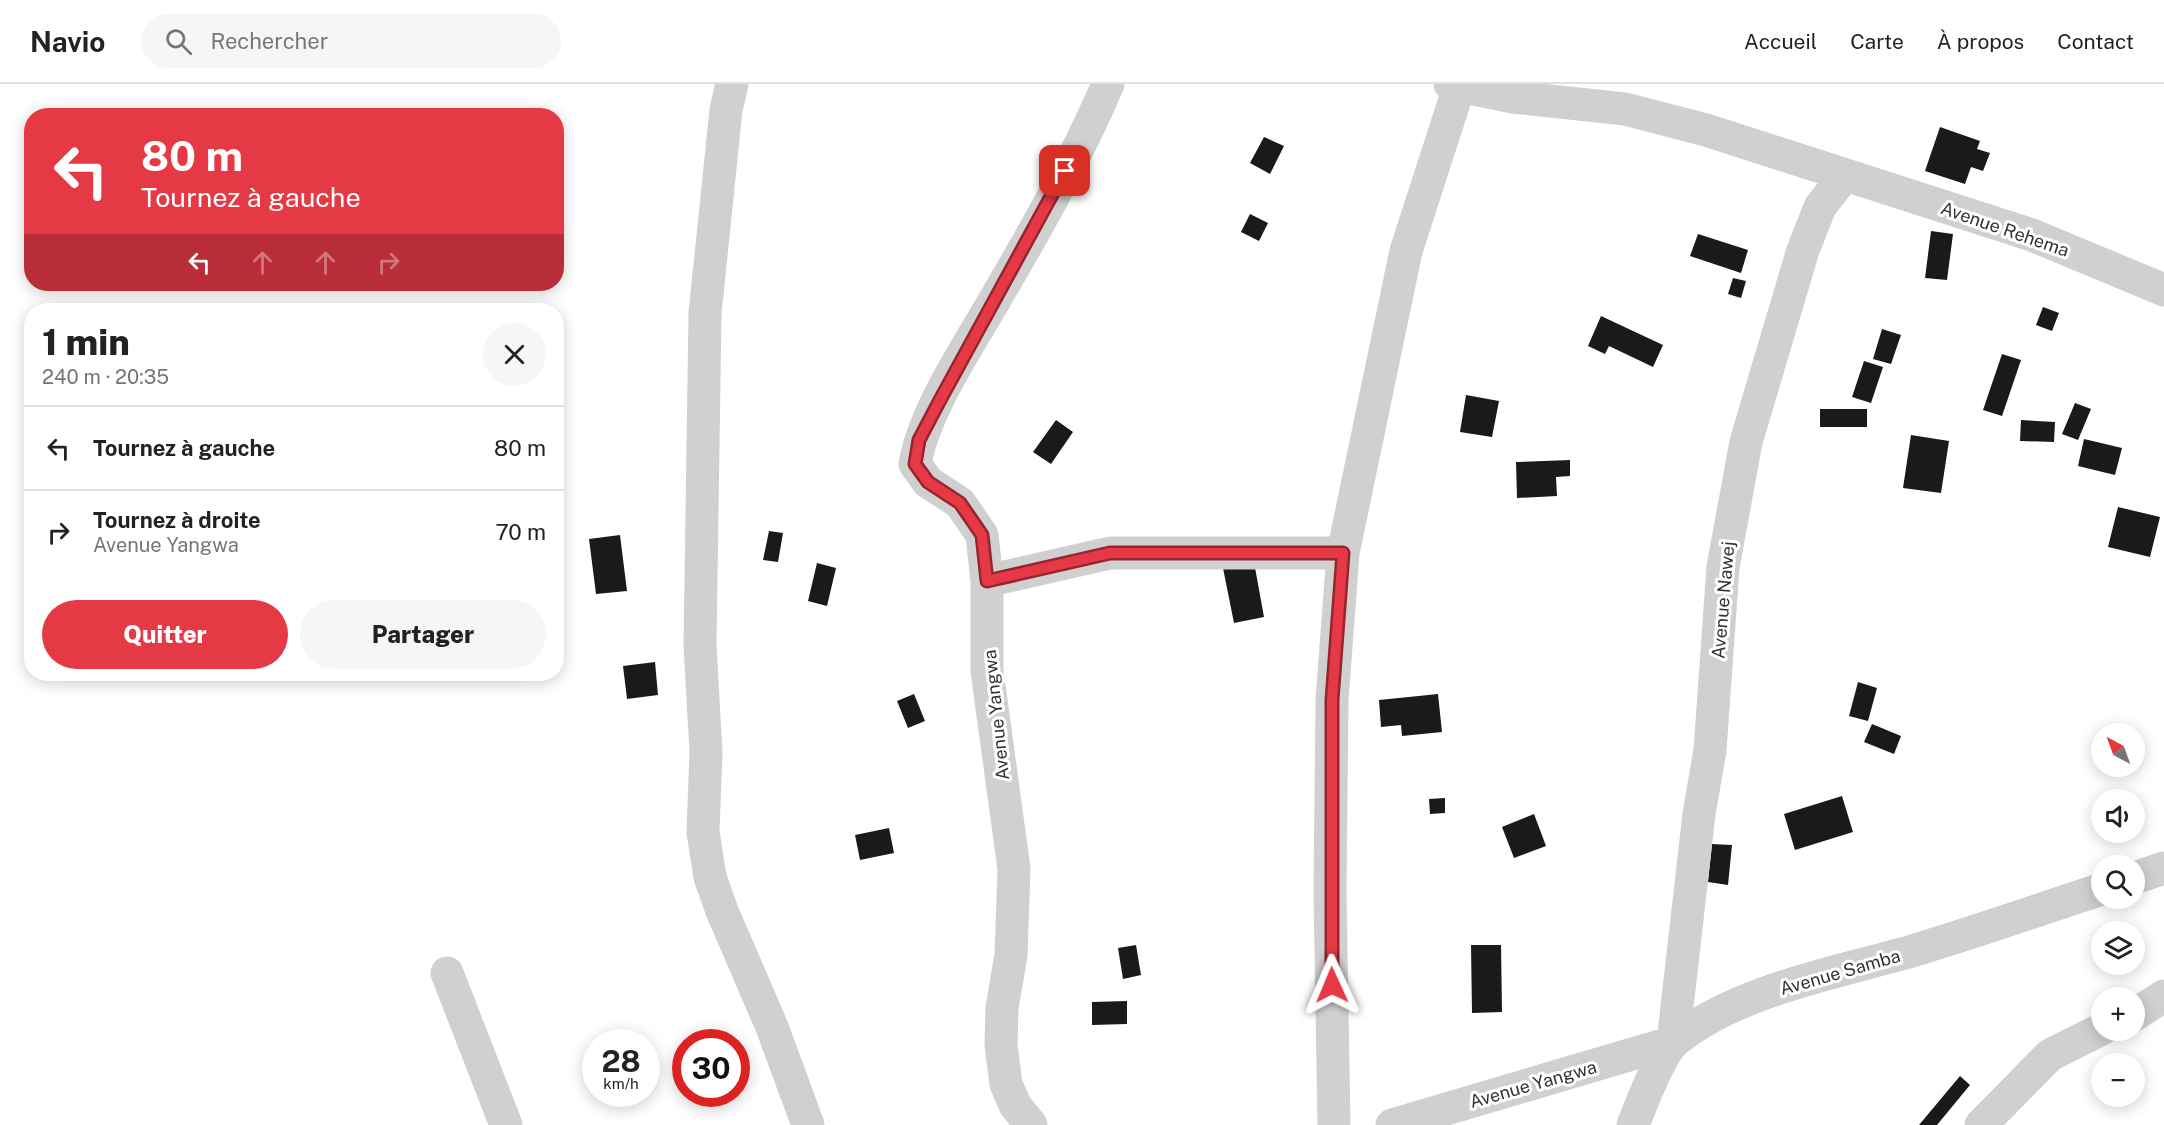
<!DOCTYPE html>
<html lang="fr">
<meta charset="utf-8">
<style>
body{margin:0;font-family:"Public Sans",sans-serif;background:#f6f6f6;color:#222;height:100vh;display:flex;flex-direction:column;font-size:22px;white-space:nowrap}
*{box-sizing:border-box;margin:0}
p{font-size:20px;color:#767676}
.icon{flex:none;width:33px;height:33px;fill:none;stroke:currentColor;stroke-width:2;stroke-linecap:round;stroke-linejoin:round}
.map{position:relative;flex:1;overflow:hidden}
.drawer{position:absolute;left:24px;top:219px;width:540px;height:378px;display:flex;flex-direction:column;background:#fff;border-radius:24px;box-shadow:0 3px 15px #0003}
.drawer>*{flex:none}
.hud{position:absolute;left:24px;top:24px;width:540px;height:183px;border-radius:24px;box-shadow:0 3px 15px #0003;background:#e63946;color:#fff;overflow:hidden}
.needle{width:39px;rotate:319deg}
.controls{position:absolute;left:2091px;top:639px;display:grid;gap:12px}
.controls a{display:grid;place-items:center;width:54px;height:54px;border-radius:50%;background:#fff;box-shadow:0 3px 15px #0003;font-size:30px}
.speed{position:absolute;left:582px;top:945px;display:flex;gap:12px;font-size:30px;font-weight:700;text-align:center}
.speed>*{display:grid;place-content:center;width:78px;height:78px;border-radius:50%;background:#fff;box-shadow:0 3px 15px #0003;line-height:1}
.speed small{font-size:15px;font-weight:400}
.speed .limit{border:9px solid #d22;background:#fff;color:#111}
.pin{position:absolute;display:grid;place-items:center;width:51px;height:51px;color:#fff;margin:-26px;border-radius:12px;box-shadow:0 3px 9px #0006}
.me{position:absolute;width:66px;margin:-33px;rotate:359deg;stroke-linejoin:round;filter:drop-shadow(0 0 4px #0008)}
.turn{display:flex;align-items:center;gap:21px;height:126px;padding:0 18px;font-size:27px}
.turn .icon{width:78px;height:78px;stroke-width:2.5}
.turn b{display:block;font-size:42px;line-height:51px}
.lanes{display:flex;align-items:center;height:57px;padding:0 18px;background:#0003;justify-content:center;gap:30px;direction:ltr}
.lanes .off{opacity:.35}
.round{display:grid;place-items:center;flex:none;width:63px;height:63px;border-radius:32px;background:#f6f6f6}
.headline{display:flex;align-items:center;justify-content:space-between;height:102px;padding:0 18px}
h1{font-size:36px;font-weight:800;line-height:45px}
.primary-button{display:flex;gap:12px;margin-top:auto;padding:12px 18px}
.primary-button a{flex:1;height:69px;border-radius:36px;background:#e63946;color:#fff;font-size:24px;font-weight:800;line-height:69px;text-align:center}
.primary-button a+a{background:#f6f6f6;color:#222}
ul{padding:0;list-style:none}
li{display:flex;align-items:center;gap:18px;height:84px;padding:0 18px;border-top:2px solid #e0e0e0}
li div{flex:1}
li b{display:block;font-size:22px}
li em{font-style:normal}
header{display:flex;align-items:center;gap:36px;box-sizing:border-box;height:84px;padding:0 30px;background:#fff;border-bottom:2px solid #e0e0e0}
header strong{font-size:28px}
nav{display:flex;gap:33px;margin-inline-start:auto;font-size:21px}
.search{width:420px;height:54px;background:#f6f6f6;display:flex;align-items:center;gap:15px;box-sizing:border-box;padding:0 21px;border-radius:33px;color:#767676;font-size:22px}
.map>svg:first-child{display:block}
</style>
<header>
<strong>Navio</strong>
<div class="search"><svg class="icon" aria-label="search" viewBox="0 0 24 24"><circle cx="10" cy="10" r="6"/><path d="M15 15l6 6"/></svg>Rechercher</div>
<nav><a>Accueil</a><a>Carte</a><a>À propos</a><a>Contact</a></nav>
</header>
<div class="map">
<svg width="2164" height="1041" viewBox="0 0 2164 1041">
<rect width="100%" height="100%" fill="#fff"/>
<!-- building -->
<path fill="#1a1a1a" d="M1940 43 1980 57 1977 65 1990 69 1983 87 1971 83 1965 100 1925 87Z
M1264 53 1284 62 1270 90 1250 79Z
M1250 130 1268 139 1259 157 1241 148Z
M1931 147 1953 150 1947 196 1925 194Z
M1698 150 1748 166 1741 189 1690 172Z
M1733 194 1746 197 1741 214 1728 210Z
M2043 223 2059 229 2052 247 2036 241Z
M1601 232 1663 261 1653 283 1609 262 1605 270 1588 262Z
M1882 245 1901 251 1891 280 1873 275Z
M2002 270 2021 276 2002 332 1983 326Z
M1864 277 1883 283 1871 319 1852 313Z
M1466 311 1499 317 1492 353 1460 348Z
M2075 319 2091 325 2078 356 2062 350Z
M1820 325H1867V343H1820Z
M1056 336 1073 348 1051 380 1033 368Z
M2021 336 2055 338 2054 358 2020 357Z
M1911 351 1949 357 1941 409 1903 404Z
M2084 355 2122 364 2115 391 2078 382Z
M1570 376V392L1556 393 1557 412 1517 414 1516 378Z
M2118 423 2160 433 2150 473 2108 463Z
M769 447 783 449 778 478 763 476Z
M620 451 627 507 596 510 589 455Z
M1254 478 1264 533 1234 539 1223 484Z
M817 479 836 484 827 522 808 517Z
M655 578 658 611 627 615 623 582Z
M1858 598 1877 604 1868 637 1849 632Z
M914 610 925 637 908 644 897 617Z
M1438 610 1442 648 1402 652 1401 641 1381 643 1379 616Z
M1872 640 1901 652 1894 670 1864 658Z
M1842 712 1853 748 1795 766 1784 730Z
M1445 714V729L1430 730 1429 715Z
M1534 730 1546 762 1514 774 1502 743Z
M889 744 894 769 860 776 855 751Z
M1712 760 1732 761 1728 801 1708 798Z
M1136 861 1141 891 1123 895 1118 864Z
M1471 861H1501L1502 928 1472 929Z
M1127 917V940L1092 941V918Z
M1960 992 1970 1001 1937 1041H1919Z"/>
<g fill="none" stroke-linecap="round" stroke-linejoin="round">
<!-- minor -->
<path stroke="#d0d0d0" stroke-width="33" d="M732 0 726 26 705 229 700 561 706 668 703 748 710 793 722 827 772 943 808 1041
M1450 0 1513 13 1625 25 1706 46 2032 151 2164 206
M987 497 1110 469H1343
M447 889 506 1041
M2134 931 2164 912
M1031 1041 1015 1021 1006 1000 1001 961 1002 924 1011 871 1014 785 987 587V497L982 451 960 419 928 398 915 380C924 327 967 264 994 217 1035 147 1076 75 1108 0
M1334 1041 1330 807 1332 616 1343 469 1406 167 1460 0
M1392 1041 1673 958 1699 730 1710 666 1723 483 1746 358 1803 166 1820 123 1844 92
M1981 1041 2050 971 2102 945"/>
<!-- tertiary -->
<path stroke="#d0d0d0" stroke-width="33" d="M2134 794 2164 784
M1633 1041C1641 1021 1660 969 1676 956 1738 906 1836 889 1912 867 1975 848 2038 826 2102 805"/>
</g>
<g fill="none" stroke-linecap="round" stroke-linejoin="round">
<defs>
<path id="route" d="M1065 87 940 316 919 356 915 380 928 398 960 419 982 451 987 497 1110 469H1343L1332 616V901"/>
</defs>
<!-- route casing -->
<use href="#route" stroke="#96252e" stroke-width="15"/>
<!-- route -->
<use href="#route" stroke="#e63946" stroke-width="10"/>
</g>
<g text-anchor="middle" dominant-baseline="central" stroke-width="6" stroke-linejoin="round" paint-order="stroke">
<!-- street labels -->
<g font-size="18" fill="#333" stroke="#fff">
<text transform="translate(2005 145) rotate(19)">Avenue Rehema</text>
<text transform="translate(1723 516) rotate(-85)">Avenue Nawej</text>
<text transform="translate(996 631) rotate(-96)">Avenue Yangwa</text>
<text transform="translate(1840 888) rotate(-16)">Avenue Samba</text>
<text transform="translate(1533 1000) rotate(-16)">Avenue Yangwa</text>
</g>
</g>
</svg>
<div class="controls">
<a><svg class="needle" viewBox="-14 -14 28 28"><path d="M0-13l5 13h-10z" fill="#e53935"/><path d="M0 13l5-13h-10z" fill="#767676"/></svg></a>
<a><svg class="icon" aria-label="sound" viewBox="0 0 24 24"><path d="M4 9h4l5-4v14l-5-4H4zM17 9q2 3 0 6"/></svg></a>
<a><svg class="icon" aria-label="search" viewBox="0 0 24 24"><circle cx="10" cy="10" r="6"/><path d="M15 15l6 6"/></svg></a>
<a><svg class="icon" aria-label="layers" viewBox="0 0 24 24"><path d="M12 4l9 5-9 5-9-5zM3 14l9 5 9-5"/></svg></a>
<a>+</a>
<a>−</a>
</div>
<div class="speed"><div>28<small>km/h</small></div><div class="limit">30</div></div>
<div class="pin" style="left:1065px;top:87px;background:#d93025"><svg class="icon" aria-label="arrive" viewBox="0 0 24 24"><path d="M6 21V4h12l-3 4 3 4H6"/></svg></div>
<svg class="me" style="left:1332px;top:901px" viewBox="-20 -20 40 40"><path d="M0-17L14 15 0 8-14 15z" fill="#e63946" stroke="#fff" stroke-width="4"/></svg>
<div class="hud">
<div class="turn"><svg class="icon" aria-label="left" viewBox="0 0 24 24"><path d="M17 20v-9H6M10 6l-5 5 5 5"/></svg><div><b>80 m</b>Tournez à gauche</div></div>
<div class="lanes"><svg class="icon" aria-label="left" viewBox="0 0 24 24"><path d="M17 20v-9H6M10 6l-5 5 5 5"/></svg><svg class="icon off" aria-label="ahead" viewBox="0 0 24 24"><path d="M12 20V5M6 11l6-6 6 6"/></svg><svg class="icon off" aria-label="ahead" viewBox="0 0 24 24"><path d="M12 20V5M6 11l6-6 6 6"/></svg><svg class="icon off" aria-label="right" viewBox="0 0 24 24"><path d="M7 20v-9h11M14 6l5 5-5 5"/></svg></div>
</div>
<section class="drawer">
<div class="headline"><div><h1>1 min</h1><p>240 m · 20:35</p></div><a class="round"><svg class="icon" aria-label="close" viewBox="0 0 24 24"><path d="M6 6l12 12M18 6L6 18"/></svg></a></div>
<ul>
<li><svg class="icon" aria-label="left" viewBox="0 0 24 24"><path d="M17 20v-9H6M10 6l-5 5 5 5"/></svg><div><b>Tournez à gauche</b></div><em>80 m</em></li>
<li><svg class="icon" aria-label="right" viewBox="0 0 24 24"><path d="M7 20v-9h11M14 6l5 5-5 5"/></svg><div><b>Tournez à droite</b><p>Avenue Yangwa</p></div><em>70 m</em></li>
</ul>
<div class="primary-button"><a>Quitter</a><a>Partager</a></div>
</section>
</div>
